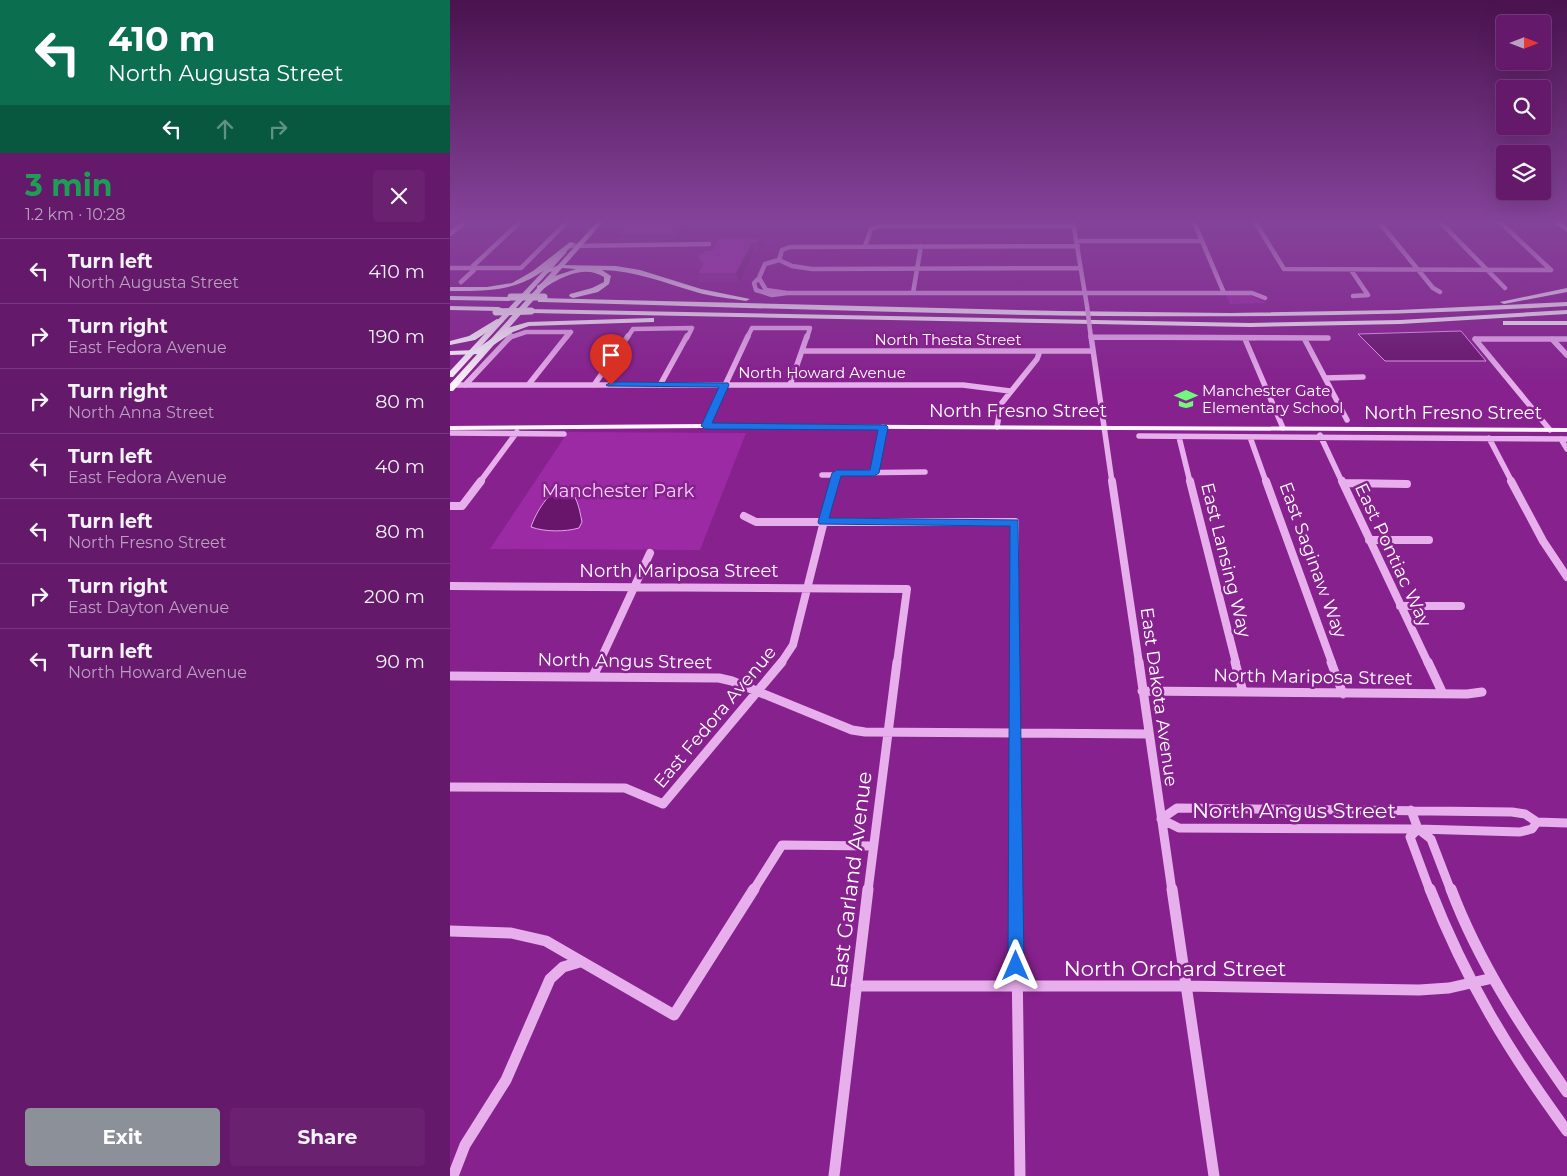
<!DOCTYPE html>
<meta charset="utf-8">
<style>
body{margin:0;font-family:Montserrat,sans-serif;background:#6a2270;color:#f1f3f6;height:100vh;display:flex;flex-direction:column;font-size:19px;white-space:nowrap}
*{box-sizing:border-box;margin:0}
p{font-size:16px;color:#bba0c1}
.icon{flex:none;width:28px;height:28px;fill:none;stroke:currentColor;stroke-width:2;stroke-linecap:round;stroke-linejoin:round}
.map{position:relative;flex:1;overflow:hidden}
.side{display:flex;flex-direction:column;background:#64196a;width:450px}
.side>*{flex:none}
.banner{background:#0b6e4f;color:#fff;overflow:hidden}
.needle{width:32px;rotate:90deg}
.fabs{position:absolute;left:1046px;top:15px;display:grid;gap:10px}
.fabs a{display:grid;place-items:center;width:55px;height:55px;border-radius:5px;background:#64196a;box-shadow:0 5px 20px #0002,0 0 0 1px #78387e;font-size:25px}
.pin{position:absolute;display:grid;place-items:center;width:42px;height:42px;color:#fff;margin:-51px -21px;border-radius:50% 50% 50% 0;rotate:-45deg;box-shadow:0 0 5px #0007}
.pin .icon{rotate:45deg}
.me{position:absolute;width:55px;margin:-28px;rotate:0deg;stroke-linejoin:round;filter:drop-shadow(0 0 4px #0008)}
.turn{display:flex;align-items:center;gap:18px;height:105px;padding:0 25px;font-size:22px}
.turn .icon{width:65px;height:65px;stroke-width:2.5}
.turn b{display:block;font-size:35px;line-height:42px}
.lanes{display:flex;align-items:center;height:48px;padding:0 25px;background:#0003;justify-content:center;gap:25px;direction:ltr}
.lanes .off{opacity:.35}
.round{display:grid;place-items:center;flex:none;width:52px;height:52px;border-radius:5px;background:#6a2270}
.head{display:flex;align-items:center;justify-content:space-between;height:85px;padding:0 25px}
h1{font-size:30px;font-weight:700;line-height:38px;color:#1e9e55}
.button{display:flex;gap:10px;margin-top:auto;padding:10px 25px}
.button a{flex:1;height:58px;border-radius:5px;background:#8c9099;color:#fff;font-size:20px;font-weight:700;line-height:58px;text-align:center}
.button a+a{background:#6a2270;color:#f1f3f6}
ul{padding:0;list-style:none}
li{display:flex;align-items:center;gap:15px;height:65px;padding:0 25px;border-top:1px solid #78387e}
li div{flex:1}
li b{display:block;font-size:19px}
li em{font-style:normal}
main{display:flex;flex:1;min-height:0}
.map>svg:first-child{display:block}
</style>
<main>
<section class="side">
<div class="banner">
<div class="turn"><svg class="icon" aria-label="left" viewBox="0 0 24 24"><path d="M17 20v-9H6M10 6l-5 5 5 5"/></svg><div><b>410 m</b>North Augusta Street</div></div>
<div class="lanes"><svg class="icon" aria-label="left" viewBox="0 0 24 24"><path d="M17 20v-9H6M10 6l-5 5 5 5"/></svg><svg class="icon off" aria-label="ahead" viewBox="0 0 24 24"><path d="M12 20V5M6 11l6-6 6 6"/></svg><svg class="icon off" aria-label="right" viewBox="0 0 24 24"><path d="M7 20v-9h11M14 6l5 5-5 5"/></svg></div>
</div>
<div class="head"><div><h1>3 min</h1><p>1.2 km · 10:28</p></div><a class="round"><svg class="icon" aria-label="close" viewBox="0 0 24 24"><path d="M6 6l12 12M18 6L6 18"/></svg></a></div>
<ul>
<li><svg class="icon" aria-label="left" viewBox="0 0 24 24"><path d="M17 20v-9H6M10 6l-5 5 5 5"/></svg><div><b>Turn left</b><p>North Augusta Street</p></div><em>410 m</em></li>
<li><svg class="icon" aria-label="right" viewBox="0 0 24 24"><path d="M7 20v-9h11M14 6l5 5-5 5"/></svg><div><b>Turn right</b><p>East Fedora Avenue</p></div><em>190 m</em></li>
<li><svg class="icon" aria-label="right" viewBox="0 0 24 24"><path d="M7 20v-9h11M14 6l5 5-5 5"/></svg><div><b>Turn right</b><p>North Anna Street</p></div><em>80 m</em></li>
<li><svg class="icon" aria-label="left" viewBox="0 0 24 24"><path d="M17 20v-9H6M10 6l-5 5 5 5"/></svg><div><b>Turn left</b><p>East Fedora Avenue</p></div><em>40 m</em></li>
<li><svg class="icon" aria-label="left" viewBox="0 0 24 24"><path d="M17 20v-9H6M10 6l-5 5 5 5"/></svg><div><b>Turn left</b><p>North Fresno Street</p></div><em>80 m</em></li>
<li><svg class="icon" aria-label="right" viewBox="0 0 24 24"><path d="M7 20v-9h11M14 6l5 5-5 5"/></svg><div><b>Turn right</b><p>East Dayton Avenue</p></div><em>200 m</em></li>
<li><svg class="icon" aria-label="left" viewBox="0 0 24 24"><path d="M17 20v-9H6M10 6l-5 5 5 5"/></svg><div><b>Turn left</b><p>North Howard Avenue</p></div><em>90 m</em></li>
</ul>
<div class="button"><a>Exit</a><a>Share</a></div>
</section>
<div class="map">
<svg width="1117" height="1176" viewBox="0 0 1117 1176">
<rect width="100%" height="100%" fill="#86218d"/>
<!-- green -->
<path fill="#9c2aa5" d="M776 295H799L817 303 780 304Z
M118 432 296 433 250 550 40 549Z"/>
<!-- water -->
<path fill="#67166c" stroke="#e6a2ed" d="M1011 331 1036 361H935L908 334Z
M114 485C127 494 129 507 132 522L129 528C115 532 95 532 81 527 86 512 99 491 114 485Z"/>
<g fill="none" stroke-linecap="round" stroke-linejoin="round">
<!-- minor-far4 -->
<path stroke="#e7afec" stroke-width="4.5" d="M623 222 637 306
M744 222 774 293
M805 222 834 269 1101 270
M929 222 983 288 990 292
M990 222 1055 288
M1050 222 1101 270
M0 234 15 222
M627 241H751
M119 246 259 244
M415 246 421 229 429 226H624
M329 260 332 250 340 247 628 246
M329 260 342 266 362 269 631 268
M0 268H71L117 222
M901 270 918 295 903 296
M309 278 316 290 337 293 322 295 306 290 304 283Z
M309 278 315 264 329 260
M11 282 24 270 23 266 70 222
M337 293H802L815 298
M463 293 471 246
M640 330 641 338
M641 337 806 338
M58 338 76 332H121
M116 338 121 332
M177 338 183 329 242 328
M237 338 242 328
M297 338 302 328H360L357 338"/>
<!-- minor-far3 -->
<path stroke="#e7afec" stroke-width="5.5" d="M641 336 662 482
M641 337 878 338
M854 338 897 420
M795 339 833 428
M1025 339 1100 430
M1025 339H1117
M1102 339 1117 355
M352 351H643
M875 378 913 377
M79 384 117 336
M3 385H513L560 391
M15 385 61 336
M144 385 178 336
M210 385 237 336
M340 385 357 336
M256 426 298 336
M547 427 551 404 587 359 590 351
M0 433 114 434
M870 435 892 482
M689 436 1117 439
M729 437 740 482
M800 437 816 482
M1039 438 1062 482
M1111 439 1117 449
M424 473 433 427
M372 475H385L387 473 475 472
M30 482 67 432
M383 482 385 475"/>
<!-- minor-far2 -->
<path stroke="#e7afec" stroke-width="8" d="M662 481 689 663
M740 481 786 663
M816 481 882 663
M892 481 978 663
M1061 481 1093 541 1117 577
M893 483 957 484
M0 506H12L31 481
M294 516 306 522H565V663
M919 540H979
M0 586 457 589 447 663
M950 606H1011
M149 663 200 553
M331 663 343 645 384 481"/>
<!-- minor-far1 -->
<path stroke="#e7afec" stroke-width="9" d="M565 662 566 891
M689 662 722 891
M785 662 793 692
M881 662 893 694
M978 662 993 694
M0 676 269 678 282 681 402 730 415 732 699 734
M143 676 150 662
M692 691 1017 694 1032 692
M0 787 175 788 213 804 332 662
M961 810 968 829 981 839 1001 891
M711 819 727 808 1062 812 1075 814 1087 822 1117 823
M711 819 729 828 968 829 1070 832 1082 829 1087 822
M968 829 960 837 980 891
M303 891 332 845 423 846
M418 891 447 662"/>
<!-- minor -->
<path stroke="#e7afec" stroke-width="11" d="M566 889 570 1176
M722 889 764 1176
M980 889C1016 981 1059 1052 1117 1131
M1001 889C1029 963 1072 1028 1117 1092
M0 931 61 933 96 941 224 1015 304 889
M406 986H735L969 990 999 988 1043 978
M3 1176 15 1145 56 1080 100 979 113 967 130 962
M384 1176 418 889"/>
<!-- major -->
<path fill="#fef4ff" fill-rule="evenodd" d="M147 222H153L3 391H0V384Z
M1104 222H1111L1117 227V232Z
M112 251 117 252 3 377H0V371Z
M256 424 1117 428V432L256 428 0 430V426Z"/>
<!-- highway -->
<path fill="#fff" fill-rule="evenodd" d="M120 242 125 243C82 287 60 292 0 291V287H37L62 283 83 271Z
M109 265 166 266 190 270 251 289 300 299 296 301C280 298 262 297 246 292 215 283 186 271 152 270L161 276 159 284 148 292 123 298 119 296 120 294 142 288 154 282V277C137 266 118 274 102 283 97 286 93 290 87 290V286L102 277 126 269 112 268 97 273 94 271Z
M1117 288V292L1054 304 1050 302Z
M0 296 59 297 63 299 59 301 0 300Z
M88 298 611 311 780 313 948 310 1117 302V306C775 327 433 311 91 302H88Z
M0 306 49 307 53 309 49 311 0 310Z
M78 309 800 323 950 320 1117 310V314L950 324 800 327 81 313 77 311Z
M201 318H204V322L79 326 63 332 30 354 0 355V351L25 350 57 328 78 322Z
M47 319 54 321 25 340 0 345V341L19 336Z
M1053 321H1117V325H1053Z"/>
<!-- minor-bridge -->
<path stroke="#e7afec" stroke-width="4.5" d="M637 306 640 330"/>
<!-- highway-bridge -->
<path stroke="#fff" stroke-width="7" d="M61 297H94
M46 312 81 311"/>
</g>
<!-- wall -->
<path fill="#8a2992" d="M242 222 228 240 169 241 167 235Z
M291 222H337L333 231 291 230 290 225Z
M311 238 313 246 309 252H304L289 282H249L247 274 251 267 248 259 262 250Z"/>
<!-- shaded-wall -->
<path fill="#712277" d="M236 222H242L228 240 226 234Z
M333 222H337L333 231 332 225Z
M311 238 313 246 309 252 307 244Z
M302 244 304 252 289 282 286 274Z"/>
<!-- building -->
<path fill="#a130aa" stroke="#712277" d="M178 222H236L226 234 167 235Z
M291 222H333L332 225H290Z
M269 238H311L307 244H302L286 274H247L253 263 248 259 249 255 256 250H262Z"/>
<!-- sky -->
<linearGradient id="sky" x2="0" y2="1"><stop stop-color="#4a124e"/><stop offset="0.57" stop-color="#84439a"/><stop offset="1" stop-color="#84439a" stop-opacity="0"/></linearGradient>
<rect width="1117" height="387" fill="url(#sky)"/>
<!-- route -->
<path fill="#1a73e8" stroke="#114b97" d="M161 382 278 383 279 385 262 423 436 425 438 427 429 473 424 476H391L379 518 568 520 574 966 572 972 566 975 560 972 558 966 560 526 369 524 368 522 382 473 387 470H420L428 430 256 429 251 426 269 387 158 386 156 385Z"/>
<!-- icons -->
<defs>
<symbol id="school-bare" viewBox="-9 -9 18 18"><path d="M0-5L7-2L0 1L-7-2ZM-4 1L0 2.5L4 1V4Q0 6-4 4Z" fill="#70f97c" stroke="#86218d" stroke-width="2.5" paint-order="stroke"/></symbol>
</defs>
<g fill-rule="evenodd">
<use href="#school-bare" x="720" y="383" width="32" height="32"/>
</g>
<g text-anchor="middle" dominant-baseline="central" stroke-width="5" stroke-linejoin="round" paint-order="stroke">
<!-- far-street labels -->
<g font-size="15" fill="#fff" stroke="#86218d">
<text x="498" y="339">North Thesta Street</text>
<text x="372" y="372">North Howard Avenue</text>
</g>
<!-- far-poi labels -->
<g font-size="15" fill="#fff" stroke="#86218d" text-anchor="start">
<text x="752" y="390">Manchester Gate<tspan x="752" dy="17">Elementary School</tspan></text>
</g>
<!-- street labels -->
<g font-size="18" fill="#fff" stroke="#86218d">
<text x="568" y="411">North Fresno Street</text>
<text x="1003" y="413">North Fresno Street</text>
<text transform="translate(943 555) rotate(65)">East Pontiac Way</text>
<text transform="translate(776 560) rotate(76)">East Lansing Way</text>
<text transform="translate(863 560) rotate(70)">East Saginaw Way</text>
<text x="229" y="571">North Mariposa Street</text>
<text transform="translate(175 661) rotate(1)">North Angus Street</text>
<text transform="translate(863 677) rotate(1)">North Mariposa Street</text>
<text transform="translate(709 697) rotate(82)">East Dakota Avenue</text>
<text transform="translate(265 717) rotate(-50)">East Fedora Avenue</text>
</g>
<!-- park labels -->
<g font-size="18" fill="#f6d4f9" stroke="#86218d">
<text x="168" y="491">Manchester Park</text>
</g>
<!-- near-street labels -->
<g font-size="21" fill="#fff" stroke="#86218d">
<text x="844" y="810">North Angus Street</text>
<text transform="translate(401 880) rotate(-83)">East Garland Avenue</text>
<text x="725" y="968">North Orchard Street</text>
</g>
</g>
</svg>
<div class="fabs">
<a><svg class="needle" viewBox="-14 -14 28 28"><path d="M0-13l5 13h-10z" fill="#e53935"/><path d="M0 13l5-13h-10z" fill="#bba0c1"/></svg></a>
<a><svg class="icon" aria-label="search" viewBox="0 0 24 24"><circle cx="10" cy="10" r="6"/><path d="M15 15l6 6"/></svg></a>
<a><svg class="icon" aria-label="layers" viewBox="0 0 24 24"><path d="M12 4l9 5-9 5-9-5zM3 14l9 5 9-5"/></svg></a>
</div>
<div class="pin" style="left:161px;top:385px;background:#d93025"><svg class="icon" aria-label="arrive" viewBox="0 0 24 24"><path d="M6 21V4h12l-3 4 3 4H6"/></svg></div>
<svg class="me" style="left:566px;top:966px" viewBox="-20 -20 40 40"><path d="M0-17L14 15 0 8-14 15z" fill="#1a73e8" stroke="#fff" stroke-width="4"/></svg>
</div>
</main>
